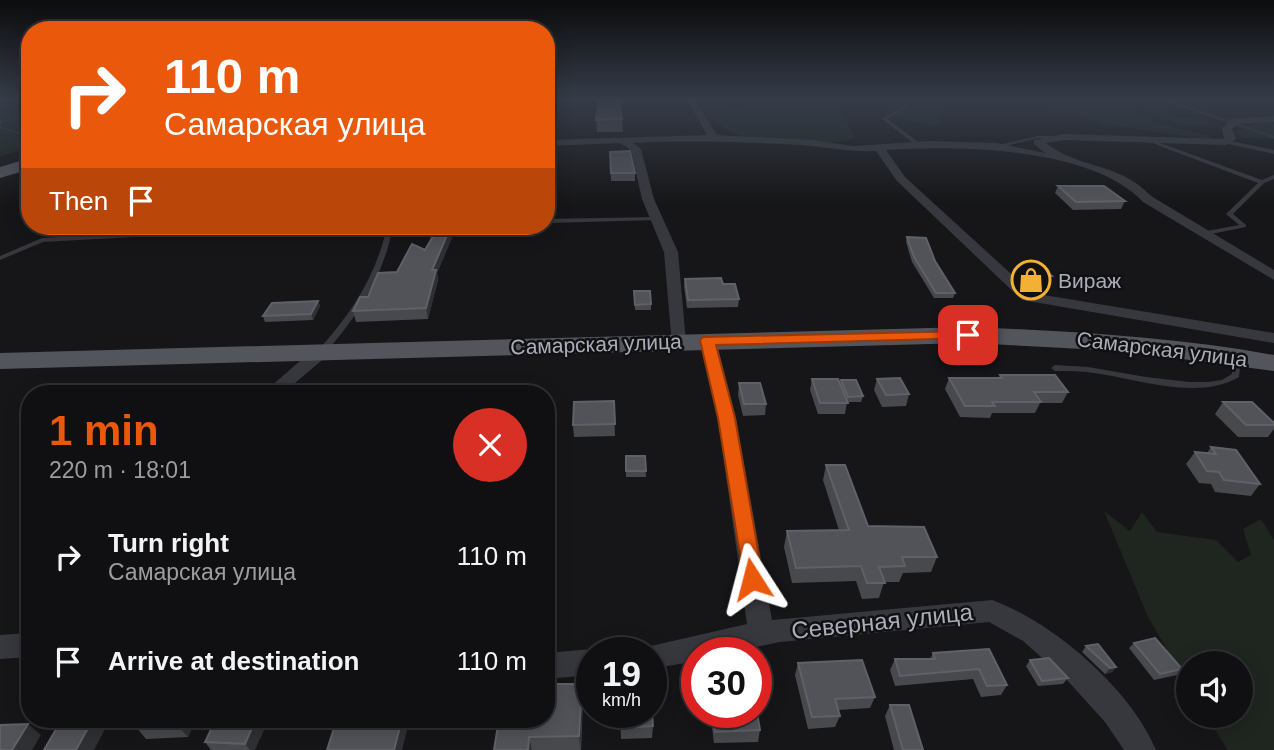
<!DOCTYPE html>
<meta charset="utf-8">
<style>
body{margin:0;font-family:Arial,sans-serif;background:#1e1e20;color:#f1f3f6;height:100vh;display:flex;flex-direction:column;font-size:26px;white-space:nowrap}
*{box-sizing:border-box;margin:0}
p{font-size:23px;color:#9c9d9f}
.icon{flex:none;width:38px;height:38px;fill:none;stroke:currentColor;stroke-width:2;stroke-linecap:round;stroke-linejoin:round}
.map{position:relative;flex:1;overflow:hidden}
.details{position:absolute;left:21px;top:385px;width:534px;height:343px;display:flex;flex-direction:column;background:#101012;border-radius:28px;box-shadow:0 4px 18px #0003,0 0 0 2px #303032}
.details>*{flex:none}
.top-card{position:absolute;left:21px;top:21px;width:534px;height:214px;border-radius:28px;box-shadow:0 4px 18px #0003,0 0 0 2px #303032;background:#ea580c;color:#fff;overflow:hidden}
.buttons{position:absolute;left:1176px;top:651px;display:grid;gap:14px}
.buttons a{display:grid;place-items:center;width:77px;height:77px;border-radius:50%;background:#101012;box-shadow:0 4px 18px #0003,0 0 0 2px #303032;font-size:35px}
.speed{position:absolute;left:576px;top:637px;display:flex;gap:14px;font-size:35px;font-weight:700;text-align:center}
.speed>*{display:grid;place-content:center;width:91px;height:91px;border-radius:50%;background:#101012;box-shadow:0 4px 18px #0003,0 0 0 2px #303032;line-height:1}
.speed small{font-size:18px;font-weight:400}
.speed .limit{border:10px solid #d22;background:#fff;color:#111}
.pin{position:absolute;display:grid;place-items:center;width:60px;height:60px;color:#fff;margin:-30px;border-radius:14px;box-shadow:0 4px 10px #0006}
.me{position:absolute;width:77px;margin:-38px;rotate:351deg;stroke-linejoin:round;filter:drop-shadow(0 0 5px #0008)}
.turn{display:flex;align-items:center;gap:24px;height:147px;padding:0 28px;font-size:32px}
.turn .icon{width:91px;height:91px;stroke-width:2.5}
.turn b{display:block;font-size:49px;line-height:60px}
.then{display:flex;align-items:center;height:66px;padding:0 28px;background:#0003;gap:14px;font-size:26px}
.round{display:grid;place-items:center;flex:none;width:74px;height:74px;border-radius:37px;background:#1e1e20}
.headline{display:flex;align-items:center;justify-content:space-between;height:119px;padding:0 28px}
h1{font-size:42px;font-weight:600;line-height:52px;color:#ea580c}
ul{padding:0;list-style:none}
li{display:flex;align-items:center;gap:21px;height:105px;padding:0 28px}
li div{flex:1}
li b{display:block;font-size:26px}
li em{font-style:normal}
.map>svg:first-child{display:block}
</style>
<div class="map">
<svg width="1274" height="750" viewBox="0 0 1274 750">
<rect width="100%" height="100%" fill="#161618"/>
<!-- green -->
<path fill="#1e261f" d="M0 99H30V148L0 156Z
M710 99H827L846 120 855 137C839 148 757 143 738 135 725 129 705 118 701 105L750 108 737 102Z
M947 99H999L949 104 936 113 941 124 933 126 894 116 911 107Z
M1017 99H1129L1127 107 1156 123 1210 136 1211 140 1104 124 1036 100Z
M1147 99H1212L1199 104 1157 105 1178 117 1214 121C1189 134 1165 120 1143 106Z
M1261 122 1274 123V139L1241 138 1235 131Z
M1104 511 1130 531 1142 512 1157 532 1216 540 1238 562 1251 555 1243 529 1261 519 1274 540V750H1228L1206 716H1241V663H1188V686L1148 617Z"/>
<g fill="none" stroke-linecap="round" stroke-linejoin="round">
<!-- stream -->
<path stroke="#2c353c" stroke-width="2.5" d="M1162 99 1274 137"/>
<!-- path -->
<path stroke="#3d3f44" stroke-width="2" stroke-dasharray="2 2.5" stroke-linecap="butt" d="M0 122 30 114
M0 127 30 137"/>
<!-- lane -->
<path fill="#37383d" fill-rule="evenodd" d="M908 99H912L907 108 887 119 921 144V146H917L882 119 903 106Z
M1038 136H1064L1066 137 1064 138H1038L997 148 994 146Z
M1149 139 1262 180 1274 175V179L1264 183 1233 214 1246 225V227L1201 236 1198 234 1201 232 1239 225 1226 214 1258 183 1147 141V140Z
M1226 140 1274 150V154L1224 143 1223 142Z
M657 217 660 219 659 220 546 223V219Z
M265 226H298L295 228 43 242 0 260V256L42 238Z
M387 226H393C384 275 358 316 325 353H319L318 351 319 349C352 313 377 274 387 226Z
M1237 354 1241 357 1239 377C1198 401 1138 379 1094 373 1081 371 1068 371 1055 371L1051 368 1055 365 1088 367 1146 377 1189 382H1208L1222 380 1232 374 1233 357Z"/>
<!-- street -->
<path fill="#37383d" fill-rule="evenodd" d="M658 99H695L717 135 813 140 852 146 929 141 997 143 1045 153 1034 144V140L1064 134 1224 139 1222 129 1231 119 1274 116V122L1237 124 1232 129 1236 139 1226 145 1064 140 1046 143C1080 170 1118 161 1151 196L1274 270V280L1143 202C1093 147 957 145 886 150L905 177 1032 293 1274 333V343L1022 300 897 181 876 151C850 152 826 147 801 145 744 142 689 140 633 143L641 149 654 199 678 252 686 342 678 347 672 345 664 252 642 199 631 150 620 143 546 146V140L707 135 688 102Z
M708 335 716 340 736 418 772 620 992 600C1053 622 1131 689 1156 750H1124L1105 722 1066 679 1023 641 989 622 780 642 726 653H696V661L651 669V653H640L642 648 747 624 718 418 700 340Z
M322 346 330 351 328 355 282 394H262L316 347Z
M30 633V657L0 659V635Z
M592 649 601 653H592V675L546 679V653Z"/>
<!-- primary -->
<path fill="#53555c" fill-rule="evenodd" d="M30 158V169L0 178V167Z
M968 327C1071 331 1173 337 1274 355V371L1121 351 968 343 0 369V353Z"/>
</g>
<!-- wall -->
<path fill="#47494d" d="M622 119 623 132H597L596 120Z
M610 152 635 173V181H611Z
M1058 186 1125 201 1121 209 1073 210 1055 193Z
M457 226 437 273 438 280 428 319 356 322 353 311 368 297 425 250Z
M907 237 935 261 955 293 953 298H934L912 262 906 242Z
M1020 265 1052 276 1047 286 1030 288 1016 275Z
M685 279 723 284 739 299 738 307 687 308 684 286Z
M634 291 651 304V310H635Z
M318 301 320 306 313 320 265 322 263 316Z
M1000 375 1068 392 1062 403H1040L1035 413H992L990 418 960 417 945 389 949 378H999Z
M812 379 840 384 841 380 863 396 861 402H847L845 414H818L810 390Z
M877 379 909 394 906 406 882 407 874 390Z
M739 383 766 404 765 415 743 416 738 395Z
M614 401 615 436 574 437 573 425Z
M1223 402 1274 423V429L1268 437H1238L1215 414Z
M30 424V440L23 430Z
M1211 447 1260 484 1251 496 1215 492 1211 484 1199 483 1186 464 1195 452 1207 453Z
M626 456H645L646 477H626Z
M826 465 868 526 937 557 931 572 903 573 899 582H884L879 598 862 599 856 581 792 583 784 547 787 531 839 530 823 480Z
M1134 643 1182 669 1177 675 1154 680 1129 648Z
M1086 646 1116 667 1112 672 1105 674 1082 652Z
M989 649 1007 685 1001 695 981 697 973 679 895 686 890 670 895 659H930L933 653Z
M1030 660 1068 678 1063 684 1038 686 1026 666Z
M798 663 875 697 870 708 838 710 840 716 835 727 808 729 795 675Z
M583 701 581 750H494Z
M890 705 923 750H894L885 716Z
M620 712 653 726 652 738 621 739Z
M710 712H756L760 730 758 742 714 743Z
M196 719 188 737 146 739 136 727Z
M216 719 255 750H211L205 742Z"/>
<!-- shaded-wall -->
<path fill="#2f3033" d="M451 226H457L437 273 438 280 428 319 426 308 432 270Z
M318 301 320 306 313 320 311 314Z
M1116 667 1112 672 1105 674 1110 668Z
M582 684 583 701 580 750 579 736Z
M93 719H98L106 727 94 750H76Z
M181 719H196L188 737 178 726Z
M256 719H269L255 750H250L245 744Z
M402 719H410L402 750H394Z
M28 724 41 735 32 750H12Z
M529 737 532 750H528Z"/>
<!-- building -->
<path fill="#525359" stroke="#5f6168" stroke-width="2" d="M599 99H618L622 119 596 120Z
M630 151 635 173H611L610 152Z
M1058 186H1104L1125 201 1076 202Z
M439 226H451L432 270H436L426 308 353 311 360 297H368L378 273 397 272 412 244 425 250Z
M907 237 926 238 935 261 955 293H936L914 257Z
M1036 263 1052 276 1034 277 1020 265Z
M721 278 723 284H735L739 299 688 300 685 279Z
M634 291H650L651 304 635 305Z
M318 301 311 314 263 316 272 303Z
M1000 375H1055L1068 392H1034L1041 402H992L995 406H965L949 378H1002Z
M900 378 909 394 886 395 877 379Z
M812 379H838L848 403H820Z
M841 380H856L863 396 848 397Z
M739 383H760L766 404H744Z
M614 401 615 424 573 425 574 402Z
M1223 402H1252L1274 423V425H1246Z
M546 417H549L546 433Z
M30 424V430H23Z
M1211 447 1236 450 1260 484 1224 480 1219 472 1207 471 1195 452 1216 454Z
M626 456H645L646 471H626Z
M826 465H845L868 526 924 527 937 557H902L905 566 879 567 885 583H867L861 566 796 568 787 531 849 530Z
M1155 638 1182 669 1160 674 1134 643Z
M1098 644 1116 667 1110 668 1086 646Z
M989 649 1007 685 987 686 979 669 900 676 895 659H935L933 653Z
M1049 658 1068 678 1042 681 1030 660Z
M862 660 875 697 835 699 840 716 812 717 798 663Z
M546 684H582L579 736 529 737 528 750H494L499 719H546Z
M651 698 653 726 620 728V712H651Z
M890 705H909L923 750H903Z
M756 707 760 730 715 732 713 712H756Z
M62 719H93L76 750H44Z
M140 719H181L178 726 136 727Z
M216 719H256L245 744 205 742Z
M337 719H402L394 750H327Z
M28 724 12 750H0V725Z"/>
<!-- sky -->
<linearGradient id="sky" x2="0" y2="1"><stop stop-color="#0c0c0d"/><stop offset="0.49" stop-color="#363c48"/><stop offset="1" stop-color="#363c48" stop-opacity="0"/></linearGradient>
<rect width="1274" height="204" fill="url(#sky)"/>
<!-- route -->
<path fill="#ea580c" stroke="#983908" stroke-width="2" d="M968 331 975 335 973 338 716 345 735 418 763 579 760 586 752 589 745 586 718 418 700 340 703 337Z"/>
<!-- icons -->
<defs>
<symbol id="shop-ring" viewBox="-11 -11 22 22"><circle r="9.5" fill="#111113" stroke="#f2b134" stroke-width="1.5"/><path d="M-5-2.5h2.3a2.7 3.5 0 0 1 5.4 0H5L5.5 6h-11ZM-1.5-2.5h3a1.5 2.3 0 0 0-3 0Z" fill="#f2b134"/></symbol>
</defs>
<g fill-rule="evenodd">
<use href="#shop-ring" x="1009" y="258" width="44" height="44"/>
</g>
<g text-anchor="middle" dominant-baseline="central" stroke-width="5" stroke-linejoin="round" paint-order="stroke">
<!-- poi labels -->
<g font-size="21" fill="#a8adb8" stroke="#111113" text-anchor="start">
<text x="1058" y="280">Вираж</text>
</g>
<!-- street labels -->
<g font-size="21" fill="#a8adb8" stroke="#111113">
<text transform="translate(596 344) rotate(-2)">Самарская улица</text>
<text transform="translate(1162 349) rotate(7)">Самарская улица</text>
</g>
<!-- near-street labels -->
<g font-size="24" fill="#a8adb8" stroke="#111113">
<text transform="translate(882 621) rotate(-6)">Северная улица</text>
</g>
</g>
</svg>
<div class="buttons">
<a><svg class="icon" aria-label="sound" viewBox="0 0 24 24"><path d="M4 9h4l5-4v14l-5-4H4zM17 9q2 3 0 6"/></svg></a>
</div>
<div class="speed"><div>19<small>km/h</small></div><div class="limit">30</div></div>
<div class="pin" style="left:968px;top:335px;background:#d93025"><svg class="icon" aria-label="arrive" viewBox="0 0 24 24"><path d="M6 21V4h12l-3 4 3 4H6"/></svg></div>
<svg class="me" style="left:752px;top:579px" viewBox="-20 -20 40 40"><path d="M0-17L14 15 0 8-14 15z" fill="#ea580c" stroke="#fff" stroke-width="4"/></svg>
<div class="top-card">
<div class="turn"><svg class="icon" aria-label="right" viewBox="0 0 24 24"><path d="M7 20v-9h11M14 6l5 5-5 5"/></svg><div><b>110 m</b>Самарская улица</div></div>
<div class="then">Then<svg class="icon" aria-label="arrive" viewBox="0 0 24 24"><path d="M6 21V4h12l-3 4 3 4H6"/></svg></div>
</div>
<section class="details">
<div class="headline"><div><h1>1 min</h1><p>220 m · 18:01</p></div><a class="round" style="background:#d93025;color:#fff"><svg class="icon" aria-label="close" viewBox="0 0 24 24"><path d="M6 6l12 12M18 6L6 18"/></svg></a></div>
<ul>
<li><svg class="icon" aria-label="right" viewBox="0 0 24 24"><path d="M7 20v-9h11M14 6l5 5-5 5"/></svg><div><b>Turn right</b><p>Самарская улица</p></div><em>110 m</em></li>
<li><svg class="icon" aria-label="arrive" viewBox="0 0 24 24"><path d="M6 21V4h12l-3 4 3 4H6"/></svg><div><b>Arrive at destination</b></div><em>110 m</em></li>
</ul>
</section>
</div>
